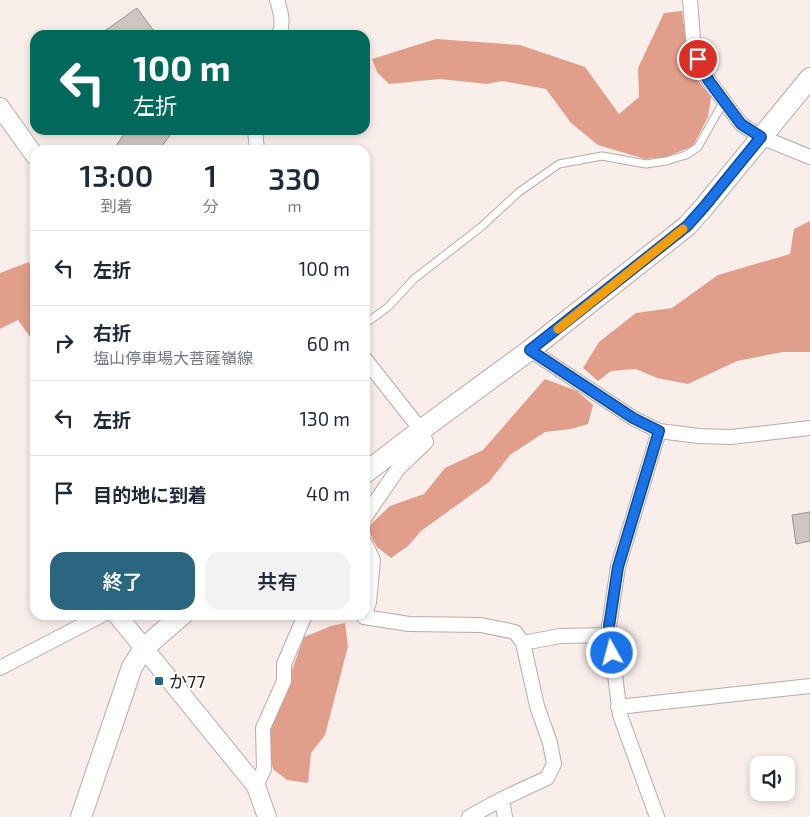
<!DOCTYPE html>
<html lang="ja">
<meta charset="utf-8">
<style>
body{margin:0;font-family:"Exo 2","Noto Sans JP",sans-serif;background:#f2f2f3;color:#1f2937;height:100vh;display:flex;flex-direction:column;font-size:19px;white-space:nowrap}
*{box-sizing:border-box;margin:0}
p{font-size:16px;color:#747a83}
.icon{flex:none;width:28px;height:28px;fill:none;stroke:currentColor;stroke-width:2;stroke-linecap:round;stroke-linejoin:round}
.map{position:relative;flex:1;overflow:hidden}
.panel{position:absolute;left:30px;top:145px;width:340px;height:475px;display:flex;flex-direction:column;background:#fff;border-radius:15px;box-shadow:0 2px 8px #0003}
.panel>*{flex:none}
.banner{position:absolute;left:30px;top:30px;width:340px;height:105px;border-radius:15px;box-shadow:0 2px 8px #0003;background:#00695c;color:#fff;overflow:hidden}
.tools{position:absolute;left:750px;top:756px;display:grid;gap:10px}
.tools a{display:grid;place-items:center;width:45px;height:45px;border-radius:10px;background:#fff;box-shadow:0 2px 8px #0003;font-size:25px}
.pin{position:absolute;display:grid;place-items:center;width:42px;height:42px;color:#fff;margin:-21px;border:2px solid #fff;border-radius:50%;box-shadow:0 1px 5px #0007}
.me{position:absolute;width:55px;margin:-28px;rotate:353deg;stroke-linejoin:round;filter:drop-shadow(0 0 4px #0008)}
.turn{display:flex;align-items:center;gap:18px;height:105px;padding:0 20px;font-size:22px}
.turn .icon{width:65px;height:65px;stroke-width:2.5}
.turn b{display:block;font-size:35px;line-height:42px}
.eta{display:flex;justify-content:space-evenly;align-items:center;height:85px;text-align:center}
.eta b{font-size:30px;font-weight:600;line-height:35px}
.button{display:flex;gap:10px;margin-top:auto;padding:10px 20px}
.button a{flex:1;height:58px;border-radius:15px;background:#2a677e;color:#fff;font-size:20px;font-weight:600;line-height:58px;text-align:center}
.button a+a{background:#f2f2f3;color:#1f2937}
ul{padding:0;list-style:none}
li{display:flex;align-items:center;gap:15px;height:75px;padding:0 20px;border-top:1px solid #e0e1e3}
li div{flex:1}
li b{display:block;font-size:19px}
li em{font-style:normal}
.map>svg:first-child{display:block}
</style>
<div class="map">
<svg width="810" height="817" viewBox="0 0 810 817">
<rect width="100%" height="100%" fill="#f9eeea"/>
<!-- forest -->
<path fill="#e19e8b" d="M682 11 690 70 711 97 708 117 693 146 666 157 645 159 598 145 571 123 546 89 502 81 487 84 440 79 389 84 377 72 372 59 436 39 520 45 585 67 619 114 639 97 638 68 664 13Z
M810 221V352H783L737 361 688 384 657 378 636 369 611 371 598 381 583 368 599 342 636 313 672 308 718 275 790 254 794 229Z
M29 262 35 274V320L30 337 18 320 0 329V273Z
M545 379 577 391 593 405 588 424 571 429 545 432 510 455 489 482 421 531 408 546 391 558 377 547 367 528 390 506 424 494 445 468 483 450Z
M345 623 348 646 325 735 311 753 308 783 287 780 273 769 267 739 304 637 331 626Z"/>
<!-- building -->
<path fill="#d0c5c2" stroke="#9b918e" d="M137 8 154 31 148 35H99Z
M127 130H174L159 150H113Z
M810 512V541L796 544 792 515Z"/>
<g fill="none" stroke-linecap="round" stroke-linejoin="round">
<defs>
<path id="service" d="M365 324 388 307 414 279 481 227 519 192 559 164 602 156 646 164 666 161 686 155 698 147 724 101"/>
<path id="minor" d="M277 0C281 13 284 22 279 35
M690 0 693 38 698 59 709 81 741 124 761 137 810 157
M255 130 257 150
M530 350 633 418 659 431 699 436 731 437 810 428
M365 359 421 430 426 442 398 469 365 517
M365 543 373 560 369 602 365 613
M365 615 364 617 409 624 481 625 515 632 523 643
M0 668 102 615
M618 707 810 686
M256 786 264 769 263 728 284 681V664L305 615
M502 799 505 817
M469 817 502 799 547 778 554 764 550 743 537 706 523 643 560 636 610 635
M657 817 620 715 609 626 618 567 659 431"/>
<path id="tertiary" d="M0 107 35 156
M117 615 256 786 267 817"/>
<path id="secondary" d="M365 473 421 430 530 350 687 226 704 207 810 78
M81 817 132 667 144 648 182 615"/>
</defs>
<!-- service casing -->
<use href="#service" stroke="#b6aca9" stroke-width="9"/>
<!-- minor casing -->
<use href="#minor" stroke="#b6aca9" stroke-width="16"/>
<!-- tertiary casing -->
<use href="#tertiary" stroke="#b6aca9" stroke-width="20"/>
<!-- secondary casing -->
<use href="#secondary" stroke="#b6aca9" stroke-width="22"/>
<!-- service -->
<use href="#service" stroke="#fff" stroke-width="7"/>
<!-- minor -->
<use href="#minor" stroke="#fff" stroke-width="14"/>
<!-- tertiary -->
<use href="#tertiary" stroke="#fff" stroke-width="18"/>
<!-- secondary -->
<use href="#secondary" stroke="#fff" stroke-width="20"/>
</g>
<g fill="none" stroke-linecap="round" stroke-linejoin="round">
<defs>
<path id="route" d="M612 653 609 626 618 567 659 431 633 418 530 350 687 226 704 207 761 137 741 124 709 81 698 59"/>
</defs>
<!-- route casing -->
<use href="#route" stroke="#114b97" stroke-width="12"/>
<!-- route -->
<use href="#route" stroke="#1a73e8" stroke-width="9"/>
<!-- slow -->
<path stroke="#f59e0b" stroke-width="9" d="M558 329 683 229"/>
</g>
<!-- markers -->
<rect fill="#2a677e" stroke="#fff" stroke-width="2" x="154" y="676" width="10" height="10" rx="2.5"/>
<g text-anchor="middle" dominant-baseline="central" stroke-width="4" stroke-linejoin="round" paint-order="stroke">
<!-- poi labels -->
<g font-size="18" fill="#252120" stroke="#fff" text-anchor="start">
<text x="169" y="681">か77</text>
</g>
</g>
</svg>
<div class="tools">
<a><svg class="icon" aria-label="sound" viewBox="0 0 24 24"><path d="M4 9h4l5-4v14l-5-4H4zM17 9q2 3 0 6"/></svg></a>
</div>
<div class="pin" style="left:698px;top:59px;background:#d93025"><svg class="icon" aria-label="arrive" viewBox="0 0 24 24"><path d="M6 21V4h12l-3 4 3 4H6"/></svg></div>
<svg class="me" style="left:612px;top:653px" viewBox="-20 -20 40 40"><circle r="17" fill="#1a73e8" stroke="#fff" stroke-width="3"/><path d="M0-11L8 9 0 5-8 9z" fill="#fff"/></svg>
<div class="banner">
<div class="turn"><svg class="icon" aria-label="left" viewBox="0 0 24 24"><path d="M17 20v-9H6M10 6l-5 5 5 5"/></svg><div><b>100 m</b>左折</div></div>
</div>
<section class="panel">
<div class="eta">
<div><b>13:00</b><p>到着</p></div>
<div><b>1</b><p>分</p></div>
<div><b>330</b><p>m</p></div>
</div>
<ul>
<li><svg class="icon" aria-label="left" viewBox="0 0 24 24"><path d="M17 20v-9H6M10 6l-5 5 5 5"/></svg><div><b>左折</b></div><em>100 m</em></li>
<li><svg class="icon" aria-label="right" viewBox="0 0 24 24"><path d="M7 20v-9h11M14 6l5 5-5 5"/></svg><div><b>右折</b><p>塩山停車場大菩薩嶺線</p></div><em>60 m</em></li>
<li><svg class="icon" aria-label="left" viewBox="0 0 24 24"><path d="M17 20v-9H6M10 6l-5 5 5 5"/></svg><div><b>左折</b></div><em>130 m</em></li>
<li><svg class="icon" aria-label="arrive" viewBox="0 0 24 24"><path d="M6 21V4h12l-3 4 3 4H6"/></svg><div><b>目的地に到着</b></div><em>40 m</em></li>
</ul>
<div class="button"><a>終了</a><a>共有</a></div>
</section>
</div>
